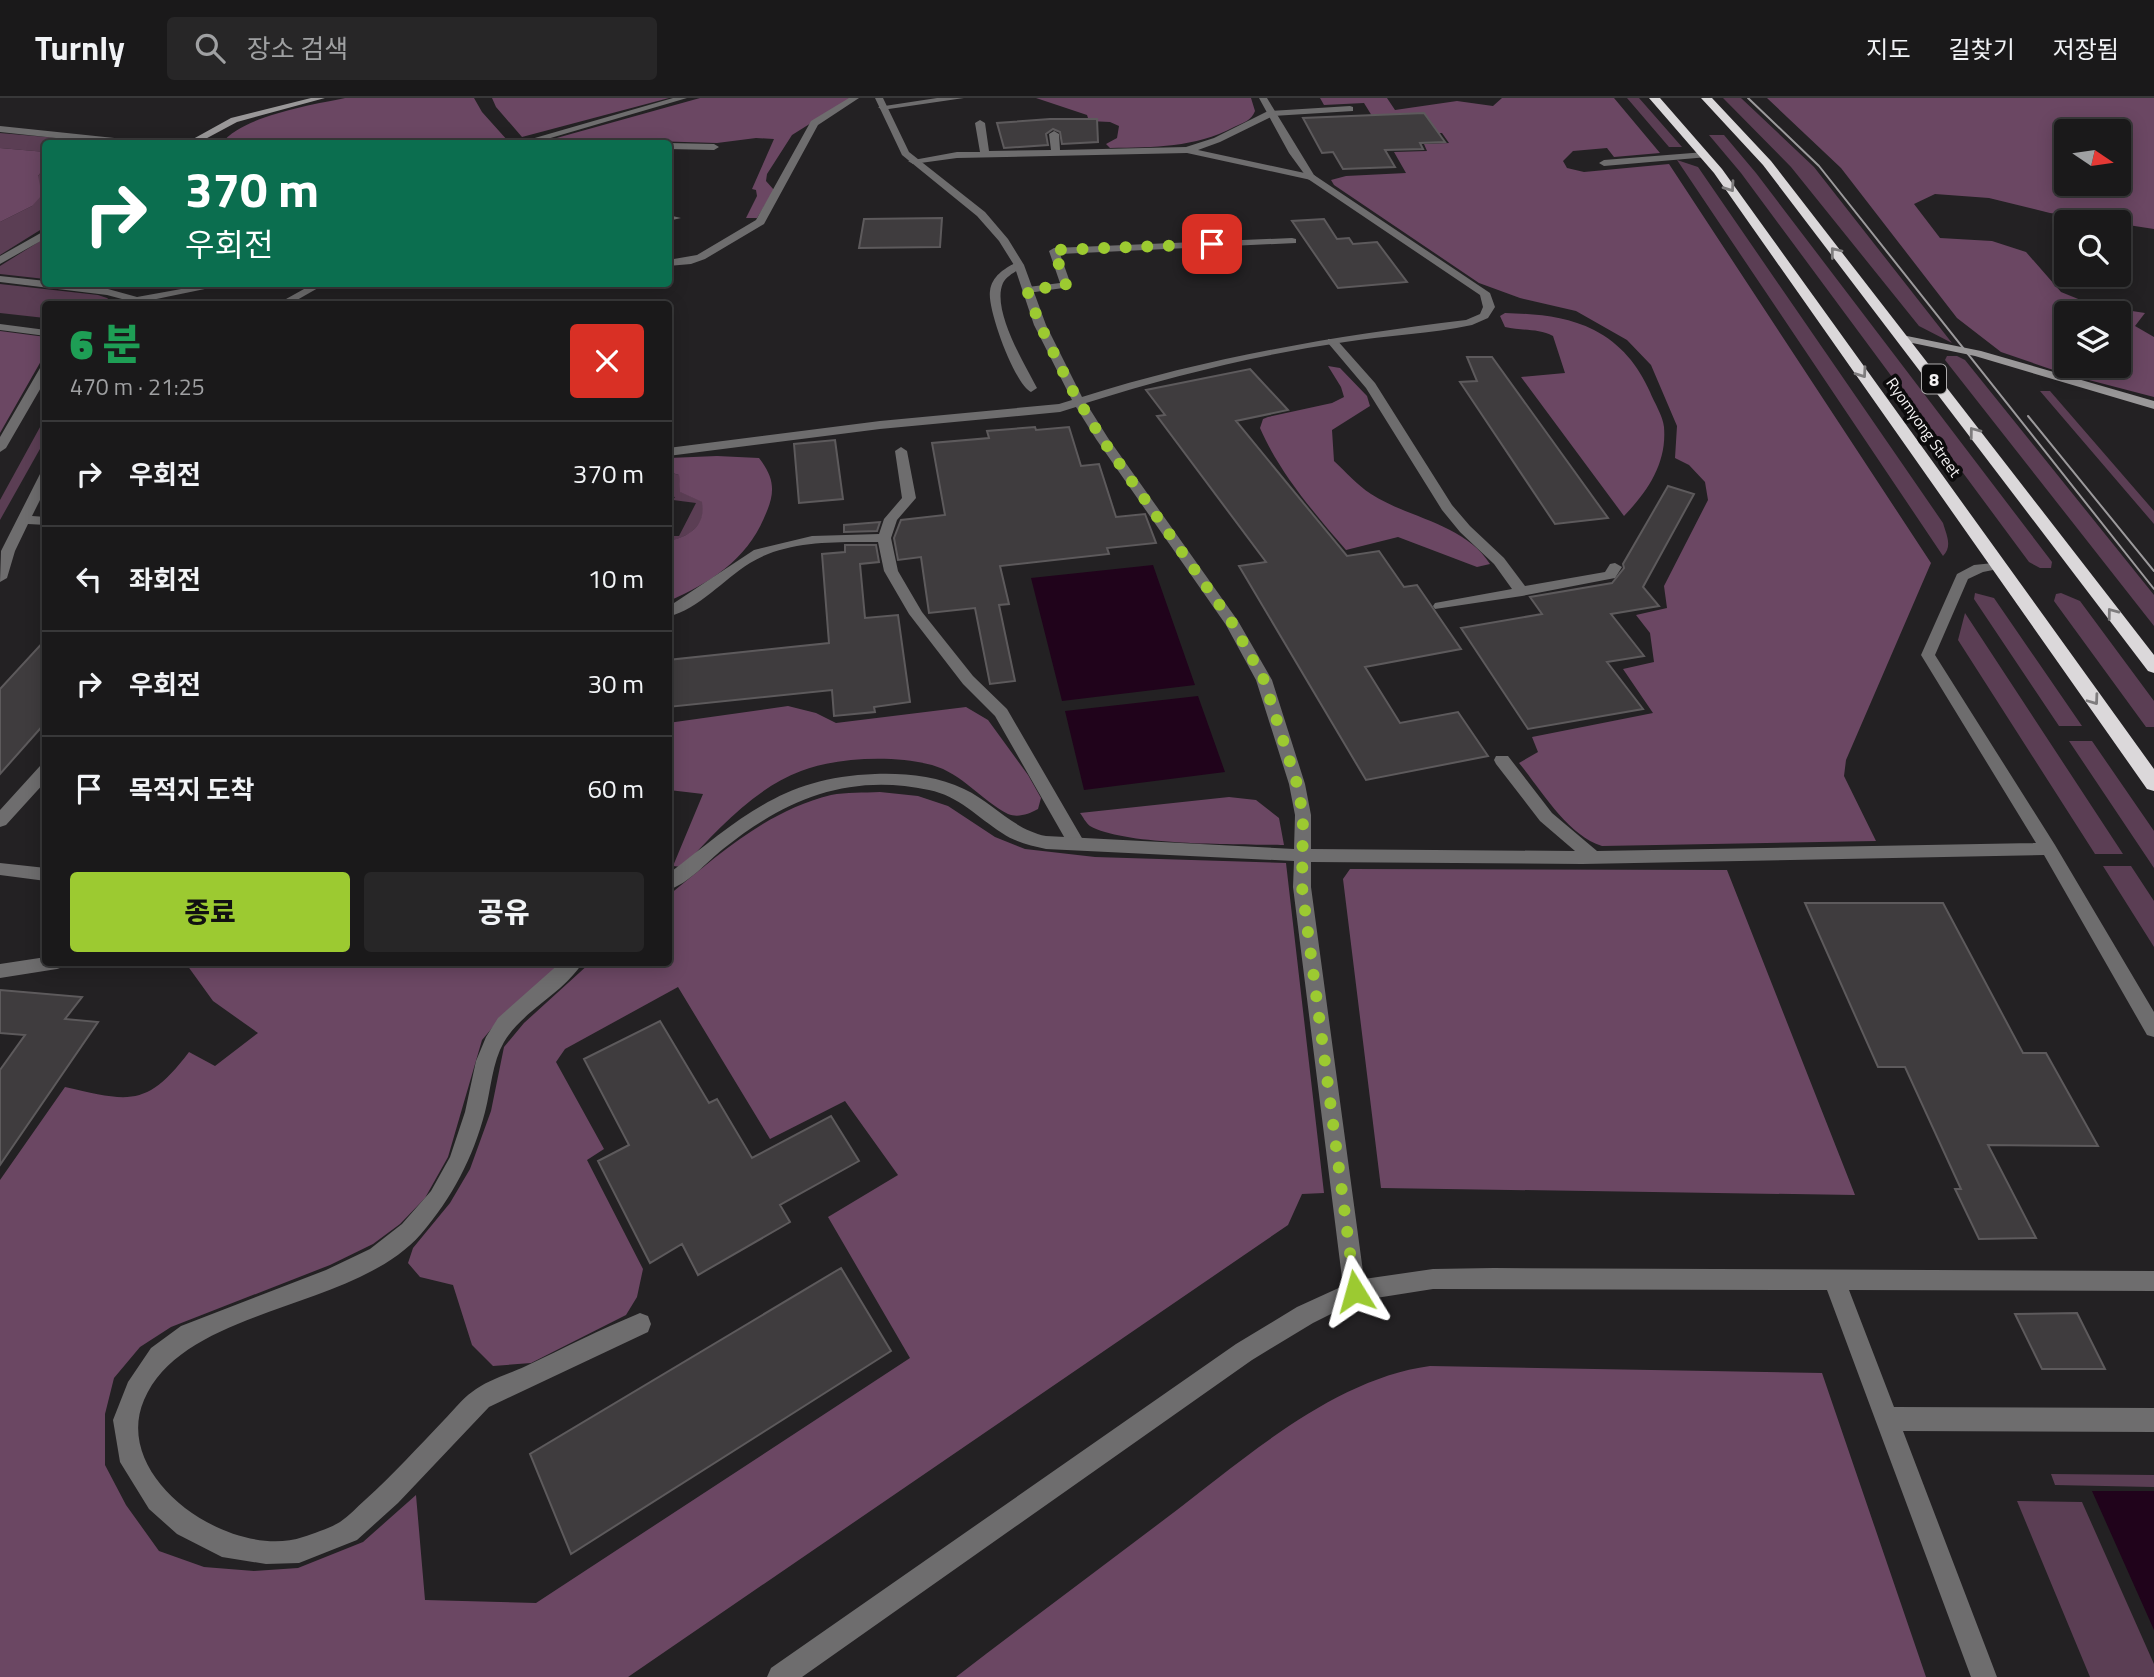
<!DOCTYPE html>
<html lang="ko">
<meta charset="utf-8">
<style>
body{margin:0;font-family:"Titillium Web","Noto Sans KR",sans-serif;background:#272627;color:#f1f3f6;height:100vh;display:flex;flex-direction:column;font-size:26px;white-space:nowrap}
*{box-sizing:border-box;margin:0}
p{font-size:23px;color:#9fa0a2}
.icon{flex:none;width:38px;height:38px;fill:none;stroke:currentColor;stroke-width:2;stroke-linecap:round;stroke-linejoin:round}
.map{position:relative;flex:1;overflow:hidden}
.panel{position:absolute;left:42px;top:203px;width:630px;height:665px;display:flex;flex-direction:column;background:#1a191a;border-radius:7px;box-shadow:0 4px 18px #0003,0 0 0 2px #383839}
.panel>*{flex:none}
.banner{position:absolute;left:42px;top:42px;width:630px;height:147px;border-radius:7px;box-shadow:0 4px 18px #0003,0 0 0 2px #383839;background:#0b6e4f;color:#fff;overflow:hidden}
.needle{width:46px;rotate:103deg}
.fabs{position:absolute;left:2054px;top:21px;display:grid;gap:14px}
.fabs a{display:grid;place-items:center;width:77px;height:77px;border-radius:7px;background:#1a191a;box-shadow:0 4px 18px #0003,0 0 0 2px #383839;font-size:35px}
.pin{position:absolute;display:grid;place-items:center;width:60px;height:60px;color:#fff;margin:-30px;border-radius:14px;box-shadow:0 4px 10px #0006}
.me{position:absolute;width:77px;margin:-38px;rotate:352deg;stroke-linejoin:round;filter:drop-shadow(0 0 5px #0008)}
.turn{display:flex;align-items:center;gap:24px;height:147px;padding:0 28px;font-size:32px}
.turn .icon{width:91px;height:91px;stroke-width:2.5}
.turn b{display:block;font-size:49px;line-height:60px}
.round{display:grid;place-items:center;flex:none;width:74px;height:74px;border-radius:7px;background:#272627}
.headline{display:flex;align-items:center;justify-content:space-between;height:119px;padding:0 28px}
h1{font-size:42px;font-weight:800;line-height:52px;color:#1e9e55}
.cta{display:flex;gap:14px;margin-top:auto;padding:14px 28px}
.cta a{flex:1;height:80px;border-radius:7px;background:#9cca31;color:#111;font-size:28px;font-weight:800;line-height:80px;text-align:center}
.cta a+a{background:#272627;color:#f1f3f6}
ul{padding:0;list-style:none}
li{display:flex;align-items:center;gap:21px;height:105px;padding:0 28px;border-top:2px solid #383839}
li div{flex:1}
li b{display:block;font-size:26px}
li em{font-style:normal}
header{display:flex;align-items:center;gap:42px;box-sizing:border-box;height:98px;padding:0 35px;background:#1a191a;border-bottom:2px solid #383839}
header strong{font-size:33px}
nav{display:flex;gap:38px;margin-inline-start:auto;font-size:24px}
.search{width:490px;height:63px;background:#272627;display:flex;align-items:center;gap:18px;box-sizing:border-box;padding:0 24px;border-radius:7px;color:#9fa0a2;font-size:26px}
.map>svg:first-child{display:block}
</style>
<header>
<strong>Turnly</strong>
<div class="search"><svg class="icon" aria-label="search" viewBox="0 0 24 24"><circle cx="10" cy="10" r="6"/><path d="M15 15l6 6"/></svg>장소 검색</div>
<nav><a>지도</a><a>길찾기</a><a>저장됨</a></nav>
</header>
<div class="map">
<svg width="2154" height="1579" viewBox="0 0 2154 1579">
<rect width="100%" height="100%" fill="#232123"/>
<!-- green -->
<path fill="#5b3e54" d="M1627 0H1639L1682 49H1669Z
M1723 0H1741L1814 69 1952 245 1919 228 1791 69Z
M0 35 115 45 46 46 45 54 0 50Z
M1709 37H1724L1756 75 2052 464 2051 470H2040L2029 464 1741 75Z
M1677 62 1698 69 1943 425C1946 436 1953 448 1943 458Z
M45 69V129L0 157V124L32 108 38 78Z
M45 140V181L0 176V168Z
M0 186 98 197 107 200 115 206H46L45 220 0 215Z
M1947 258H1957L1965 262 2154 497V528L1945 262Z
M2040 293H2050L2154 413V426Z
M45 320V342L0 422V402Z
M668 374 679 377 681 394 703 404C706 427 690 439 669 443V438H679L696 405 673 402 675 399 669 398Z
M1975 495 1994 500 2082 628H2059L1974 501Z
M2061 495 2080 503 2154 603V629H2146L2054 503 2056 496Z
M1965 515 2123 756H2095L1958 542Z
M2069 643H2092L2154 733V770Z
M2103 768H2131L2154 803V849Z
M2051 1376 2154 1377V1389L2055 1387Z
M2017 1403 2082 1404 2154 1566V1579H2090Z"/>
<!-- forest -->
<path fill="#6b4763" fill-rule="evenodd" d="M345 0H474L482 14 508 43 501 46 222 45C243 18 311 7 345 0Z
M492 0H669L522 39 496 9Z
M700 0H851L792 37 767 76 766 83 774 92 757 120H746L757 98 756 92 752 91 774 41 756 40 717 45 652 43 535 46Z
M1036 0H1251L1255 13C1252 22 1243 25 1234 29 1194 50 1155 49 1110 50L1106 46 1117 40 1119 28 1110 24 1089 23 1087 17Z
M1320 0H1387L1395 12 1457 3 1493 8 1502 0H1614L1660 55 1614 59 1607 50 1573 53 1563 63 1567 70 1584 74 1669 66 1931 465 1846 662 1844 678 1876 743 1602 748C1567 737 1542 693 1519 665L1538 654 1532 639 1653 615 1623 571 1654 564 1650 535 1636 517 1667 510 1664 488 1708 402 1705 384 1689 367 1675 360 1677 328 1651 267 1627 242 1576 213 1520 200 1479 185 1334 87 1331 82 1346 78 1406 75 1394 54 1427 53 1424 46 1449 45 1442 35 1385 39 1364 5 1324 7Z
M1767 0H2154V131L2050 115 1989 100 1935 96 1914 106 1940 140 1992 143 2026 154 2061 194 2093 207 2145 215 2135 228 2154 239V299L2062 275 2001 254 1957 220 1841 70ZM2067 33H2119V86H2067ZM2067 215H2119V268H2067Z
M0 50 46 54 45 69 38 78 42 97 32 108 0 124Z
M1505 215C1536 216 1566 218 1594 232 1621 246 1638 267 1650 294 1654 304 1663 318 1664 329 1667 365 1648 393 1624 418L1521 279 1565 275 1553 238C1538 230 1521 233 1505 229L1500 218Z
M0 233 46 239 45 256 0 335Z
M1328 268 1340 270 1367 298 1370 308 1332 332 1334 363C1346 374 1357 387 1371 396 1408 420 1465 426 1490 466L1477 469 1398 439 1346 452C1314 415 1279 374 1260 330L1263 321 1268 319 1332 305 1344 299 1341 289Z
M717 358 759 360C776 382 775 396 764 420 746 462 710 485 669 503L668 443C690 439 706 427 702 404L680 394 679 377 669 374V360Z
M788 608 816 615 836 625 966 609 988 622 1028 677 1041 700 1038 711C1029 716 1018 720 1008 716 981 702 963 676 932 667 895 657 837 659 801 673 753 691 716 734 682 769L673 768 703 696 669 692 668 625Z
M880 694 918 698 948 708 995 739 1025 751 1095 759 1286 765 1324 1095 1302 1096 1288 1127 628 1579H0V1082L65 989C128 1003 146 1011 189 954L215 968 258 935 213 903 187 867 563 865 498 923 482 942 448 1059 425 1100 400 1126 373 1146 330 1167 171 1229 140 1249 114 1280 105 1316V1367L126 1407 159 1453 204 1469 254 1473 298 1470 363 1444 416 1397 425 1502 536 1505 910 1260 828 1119 898 1077 845 1003 770 1041 678 889 565 951 556 964 604 1051 587 1062 643 1171 637 1199 626 1217 531 1265 493 1268 472 1247 453 1187 420 1179 408 1165 413 1150 450 1105 470 1071 491 1013 504 949 524 925 590 865 668 864 669 797C719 757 766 713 831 697 846 694 864 695 880 694Z
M1229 699 1256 702 1279 720 1284 747C1240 746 1125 748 1090 728 1086 725 1083 719 1080 715Z
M1350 771 1727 772 1855 1097 1381 1090 1343 781Z
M1430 1268 1822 1275 1926 1579H956C1025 1526 1095 1474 1165 1421 1242 1363 1332 1281 1430 1268Z"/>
<!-- water -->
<path fill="#20031b" d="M1153 467 1195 587 1062 603 1031 480Z
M1198 598 1225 674 1084 692 1065 613Z
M2092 1393H2154V1532Z"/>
<!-- building -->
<path fill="#3f3c3e" stroke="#5d5a5c" stroke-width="2" d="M1424 15 1445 44 1420 45 1423 51 1385 52 1395 69 1343 71 1333 54 1322 55 1303 20Z
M1050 21H1097L1098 44 1062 46 1060 34 1053 31 1046 36 1048 47 1004 50 997 25Z
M942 120 940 149 859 150 864 121Z
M1324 121 1337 141 1349 140 1353 146 1377 144 1407 184 1338 190 1292 123Z
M1467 259H1492L1608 420 1555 426 1460 284 1477 283Z
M1250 271 1288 312 1236 323 1347 458 1379 453 1404 489 1417 487 1461 551 1365 569 1400 625 1458 614 1488 658 1366 682 1239 468 1266 464 1157 318 1165 317 1146 292Z
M1035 329 1036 332 1069 329 1081 368 1099 366 1116 419 1145 416 1156 445 1107 450 1109 456 1000 468 1009 506 999 507 1015 583 990 586 975 510 929 515 921 459 898 462 894 440 901 422 945 417 932 345 989 340 987 333Z
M835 342 843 401 799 405 794 346Z
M1668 388 1694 396 1643 489 1659 508 1611 516 1644 558 1607 564 1643 611 1528 631 1461 530 1542 516 1530 499 1612 485 1624 470 1623 466Z
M880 424 877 433 844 434V427Z
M845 447H876L879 464 860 466 865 520 898 517 910 604 874 609 875 614 834 618 832 592 668 609V562L829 545 822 456 845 454Z
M46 541V624L0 676V591Z
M1805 805H1943L2023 955H2046L2098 1048 1988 1047 2036 1140 1979 1141 1955 1091H1961L1905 969H1878Z
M0 892 82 899 65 921 98 924 0 1067V972L25 937 0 935Z
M660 923 709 1005 717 1001 752 1060 831 1018 859 1063 780 1107 790 1124 698 1177 682 1146 650 1165 598 1063 629 1047 584 961Z
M841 1170 891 1253 571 1456 530 1356Z
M2077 1215 2105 1271H2042L2015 1216Z"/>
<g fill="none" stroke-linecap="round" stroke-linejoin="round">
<!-- lane -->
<path fill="#6e6d6e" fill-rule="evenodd" d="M849 0H859L818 27 764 126 705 161 691 166 668 168V162L697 157 756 122 811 23Z
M937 0H964L882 12 878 9Z
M1350 8 1353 9V13L1273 18 1220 44 1198 52 1314 77 1316 79 1311 82 1187 55 957 60 913 66 908 63 957 54H980L975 25 980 22 985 25 989 53 1051 52 1049 36 1054 33 1059 36 1060 52 1186 49 1214 40 1268 13Z
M668 45 714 46 719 49 714 52 668 51Z
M1705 54 1708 55V59L1604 68 1599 65 1604 62Z
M668 117 681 120 668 123Z
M1292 140 1296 141V145L1060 156 1071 187 1070 189 1028 195 1023 192 1028 189 1060 185 1049 153 1054 150Z
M1015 165 1024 167C1018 173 1007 177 1003 185 991 211 1025 267 1037 290L1031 294C1015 287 987 211 990 193 992 178 1004 171 1015 165Z
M313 186H325L290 206H277Z
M0 226 46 232V238L0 232Z
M1328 241H1336L1375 285 1452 407 1470 428 1504 460 1525 488 1605 474 1610 466 1615 465 1622 469 1615 480 1522 498 1435 511 1433 508 1435 505 1512 491 1494 466 1460 434 1442 412 1366 290 1328 245Z
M46 267V281L6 350 0 354V339L40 270Z
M901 349 907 353 916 400 897 422 891 440 898 473 922 514 973 578 1007 611 1086 747 1083 751H1071L995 618 963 586 909 516 884 473 878 444C836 444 787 442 750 465 723 482 700 510 668 519V509L754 452 812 438 879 436 884 421 902 400 895 353Z
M46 666V683L6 727 0 729V712L40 668Z
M0 765 46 770V783L0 777Z
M561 864H583C563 896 523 912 504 944 492 965 491 991 485 1014 473 1060 452 1100 421 1136 354 1213 184 1208 144 1302 110 1381 232 1463 303 1439 315 1435 330 1430 340 1424 349 1418 357 1409 365 1402 393 1377 418 1349 444 1322 453 1313 462 1301 472 1294 487 1282 509 1276 526 1268 564 1250 601 1231 640 1215L648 1218 651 1226 648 1234 489 1309 398 1405 357 1442 299 1465 266 1466 222 1459 177 1436 149 1411 120 1364 113 1322 128 1284 151 1250 181 1228 326 1172 370 1151 402 1126 431 1093 450 1059 465 1014 476 963 486 939 498 920Z"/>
<!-- street -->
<path fill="#6e6d6e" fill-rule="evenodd" d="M673 0H687L530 46H514Z
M875 0H883L909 54 985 114 1008 141 1024 167 1046 227 1082 299C1208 259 1335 238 1466 222L1480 216 1483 209 1480 197 1308 81 1289 55 1259 0H1267L1314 77 1490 195 1495 209 1488 220 1472 227C1431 236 1387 237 1345 244 1257 257 1171 278 1086 305L1108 340 1238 523 1272 582 1305 686 1311 717V751L1575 753 1540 723 1496 666 1494 662 1496 658H1508L1552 715 1597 753 2036 745 1921 557 1957 476 1974 467 2003 464V470L1983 474 1968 481 1935 557 2055 747 2154 914V939L2147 937 2044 757 1582 766 1311 764V789L1364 1181 1433 1171 1494 1170 2154 1173V1193L1849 1192 1894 1309 2154 1310V1334L1903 1333 1997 1579H1971L1827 1192 1433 1191 1357 1203 1313 1225 1252 1262 802 1579H767L771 1570 1236 1246 1297 1209 1343 1188 1293 789 1294 763 1046 751C1031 748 1015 744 1002 735 977 719 959 698 929 692 849 675 785 701 723 751 707 764 688 786 668 792V776C739 722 781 679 875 676 905 675 937 678 964 691 994 705 1012 731 1046 738L1294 751 1295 717 1289 686 1256 582 1226 527 1096 341 1076 309 1060 314 880 331 668 358V350L880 323 1059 306 1072 302 1034 227 1014 167 999 143 977 118 902 57Z
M0 28 143 43 147 46H112L0 34Z
M46 132V140L0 166V158Z
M0 178 46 183V186L108 191 137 199 209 186H229L137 205 107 197 0 184Z
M46 372V390L32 418 46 419V427L28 426 15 453 7 480 0 484 1 453 40 376Z
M46 859V864H66L63 869 57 871 0 880V866Z"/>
<!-- secondary -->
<path fill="#9a9899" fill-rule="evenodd" d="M311 0H325L237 24 196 46H184L231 20Z
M1902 237 1981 253 2154 303V311L1975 258 1898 242V238Z"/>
<!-- highway -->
<path fill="#dbd8da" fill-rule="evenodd" d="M1649 0H1660L1722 71 2154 671V693L2147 691 1714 75Z
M1701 0H1712L1771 63 2154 557V575L2148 573 1763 67Z"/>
<!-- tram -->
<path stroke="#9c9a9c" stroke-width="2" d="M1748 0 1819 68 2154 491
M2028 318 2154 473"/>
</g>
<!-- one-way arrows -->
<defs><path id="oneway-chevron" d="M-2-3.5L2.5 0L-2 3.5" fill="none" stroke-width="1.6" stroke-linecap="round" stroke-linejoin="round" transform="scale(1.75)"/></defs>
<g stroke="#7e7c7d">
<use href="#oneway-chevron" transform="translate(1730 89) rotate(55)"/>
<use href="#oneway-chevron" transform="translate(1835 154) rotate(-128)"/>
<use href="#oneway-chevron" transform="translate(1862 275) rotate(55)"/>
<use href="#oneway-chevron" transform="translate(1974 334) rotate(-127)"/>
<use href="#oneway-chevron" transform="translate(2112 515) rotate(-127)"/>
<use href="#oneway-chevron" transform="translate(2094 602) rotate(54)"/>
</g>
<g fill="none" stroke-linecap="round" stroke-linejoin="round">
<!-- route -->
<path stroke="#9cca31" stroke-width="12" stroke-dasharray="0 21.6" d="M1212 146 1054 152 1066 187 1027 192 1040 227 1071 290 1102 341 1233 526 1264 582 1297 686 1303 717 1302 789 1355 1193"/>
</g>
<g text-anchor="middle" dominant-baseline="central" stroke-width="7" stroke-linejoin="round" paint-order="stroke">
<!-- far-street labels -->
<g font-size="16" fill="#f2f0f1" stroke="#0c0b0c">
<text transform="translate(1924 329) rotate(55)">Ryomyong Street</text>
</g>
<!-- shield labels -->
<rect fill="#0c0b0c" stroke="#adabac" stroke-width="2" x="1922" y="266.5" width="24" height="29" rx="5"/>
<g font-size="18" font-weight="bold" fill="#f2f0f1">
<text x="1934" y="281">8</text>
</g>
</g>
</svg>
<div class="fabs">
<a><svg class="needle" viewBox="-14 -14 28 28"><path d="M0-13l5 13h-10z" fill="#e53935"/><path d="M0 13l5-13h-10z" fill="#9fa0a2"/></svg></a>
<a><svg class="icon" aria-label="search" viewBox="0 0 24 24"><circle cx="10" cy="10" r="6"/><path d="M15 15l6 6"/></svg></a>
<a><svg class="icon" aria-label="layers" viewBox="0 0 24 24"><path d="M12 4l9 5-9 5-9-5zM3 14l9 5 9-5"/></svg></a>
</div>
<div class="pin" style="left:1212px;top:146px;background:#d93025"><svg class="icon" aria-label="arrive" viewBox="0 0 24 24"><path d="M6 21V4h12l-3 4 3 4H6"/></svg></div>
<svg class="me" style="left:1355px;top:1193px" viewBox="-20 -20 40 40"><path d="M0-17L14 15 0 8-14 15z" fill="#9cca31" stroke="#fff" stroke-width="4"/></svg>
<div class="banner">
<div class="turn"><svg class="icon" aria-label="right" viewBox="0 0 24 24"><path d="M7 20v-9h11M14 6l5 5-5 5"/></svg><div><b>370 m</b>우회전</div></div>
</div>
<section class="panel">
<div class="headline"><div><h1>6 분</h1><p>470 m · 21:25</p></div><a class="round" style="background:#d93025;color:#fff"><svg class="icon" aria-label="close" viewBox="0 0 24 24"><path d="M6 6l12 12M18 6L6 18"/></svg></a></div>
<ul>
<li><svg class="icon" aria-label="right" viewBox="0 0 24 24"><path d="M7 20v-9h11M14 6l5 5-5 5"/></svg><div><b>우회전</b></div><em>370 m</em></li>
<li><svg class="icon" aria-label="left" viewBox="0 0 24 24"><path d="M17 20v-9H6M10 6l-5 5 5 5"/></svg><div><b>좌회전</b></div><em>10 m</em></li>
<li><svg class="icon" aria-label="right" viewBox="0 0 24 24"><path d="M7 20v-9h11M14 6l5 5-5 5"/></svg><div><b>우회전</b></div><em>30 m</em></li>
<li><svg class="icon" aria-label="arrive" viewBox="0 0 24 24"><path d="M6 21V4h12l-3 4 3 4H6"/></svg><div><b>목적지 도착</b></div><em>60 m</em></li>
</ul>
<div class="cta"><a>종료</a><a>공유</a></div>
</section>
</div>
